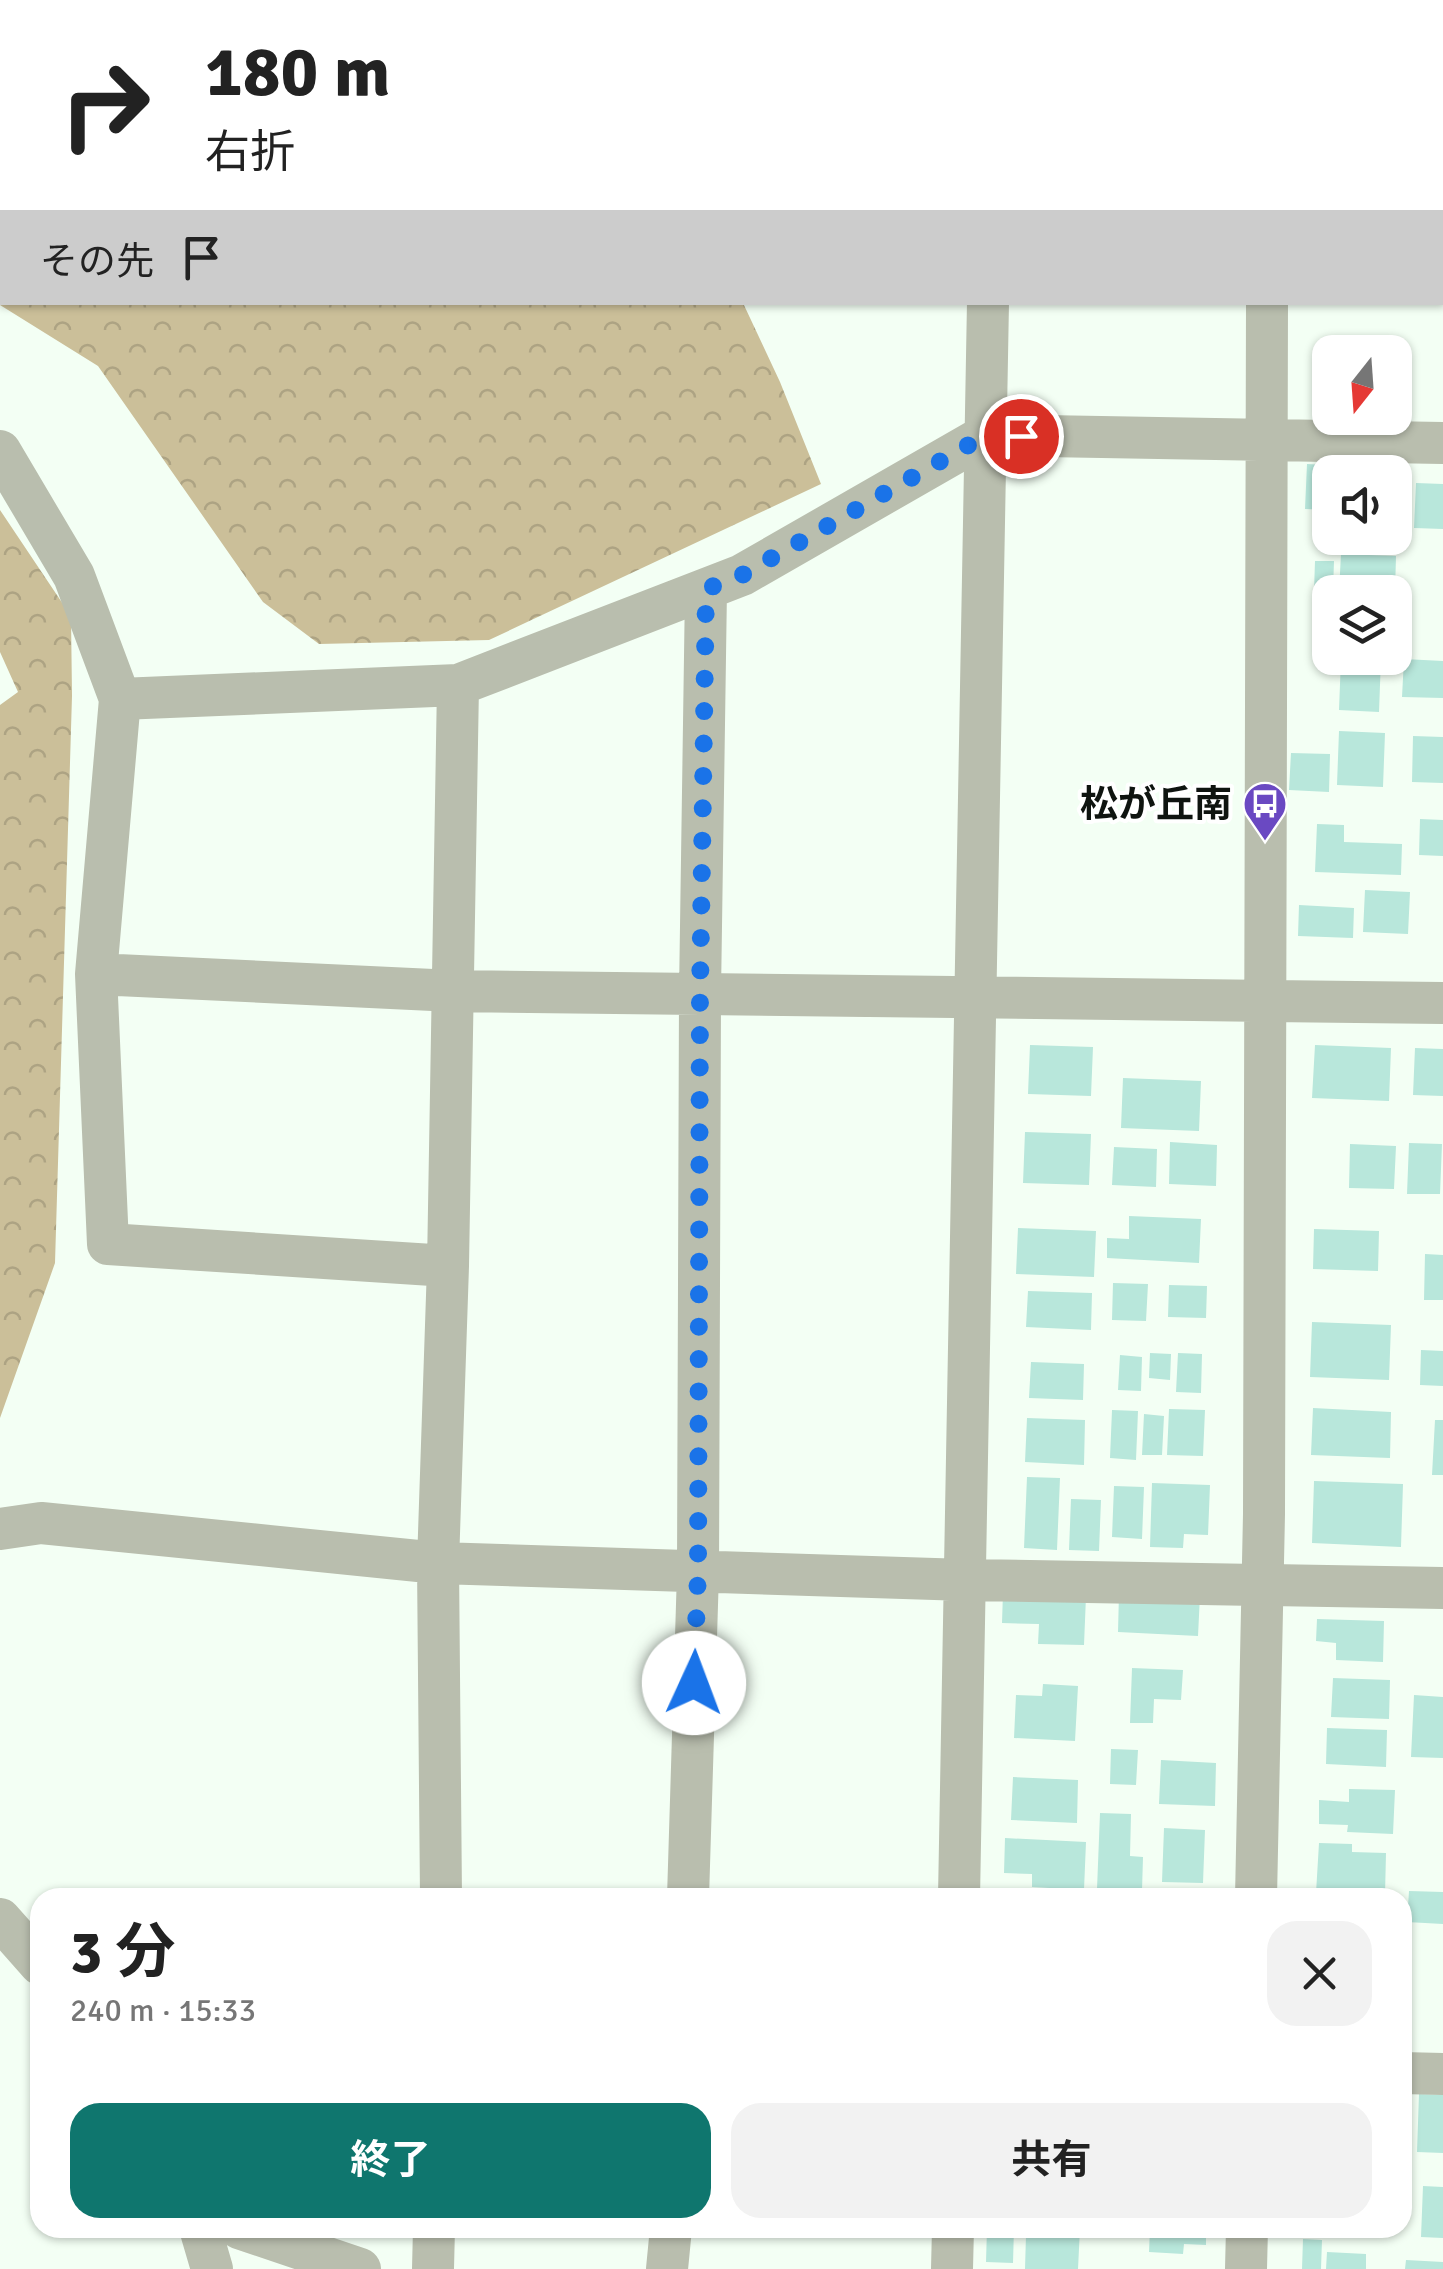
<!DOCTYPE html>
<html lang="ja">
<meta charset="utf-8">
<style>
body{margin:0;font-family:Signika,"Noto Sans JP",sans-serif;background:#f2f2f2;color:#222;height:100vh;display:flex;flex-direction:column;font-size:38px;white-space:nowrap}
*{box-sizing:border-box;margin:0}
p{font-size:32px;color:#767676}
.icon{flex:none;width:55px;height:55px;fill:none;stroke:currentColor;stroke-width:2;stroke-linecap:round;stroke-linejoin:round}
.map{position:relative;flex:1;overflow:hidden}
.sheet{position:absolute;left:30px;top:1888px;width:1382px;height:350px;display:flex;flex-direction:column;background:#fff;border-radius:30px;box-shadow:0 2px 8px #0004}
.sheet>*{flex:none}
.guide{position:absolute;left:0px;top:0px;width:1445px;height:305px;box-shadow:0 2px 8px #0004;background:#fff;color:#222;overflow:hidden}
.needle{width:65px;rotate:197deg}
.buttons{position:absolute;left:1312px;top:335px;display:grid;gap:20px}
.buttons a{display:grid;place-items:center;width:100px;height:100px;border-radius:20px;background:#fff;box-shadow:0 2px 8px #0004;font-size:50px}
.pin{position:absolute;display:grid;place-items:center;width:85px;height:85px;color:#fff;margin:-42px;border:5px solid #fff;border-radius:50%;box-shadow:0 2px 10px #0007}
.me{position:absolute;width:110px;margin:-55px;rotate:2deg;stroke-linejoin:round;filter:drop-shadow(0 0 8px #0008)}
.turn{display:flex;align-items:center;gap:35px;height:210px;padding:0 40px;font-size:45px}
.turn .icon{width:130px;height:130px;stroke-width:2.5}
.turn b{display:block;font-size:70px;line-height:85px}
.then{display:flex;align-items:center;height:95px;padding:0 40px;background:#0003;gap:20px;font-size:38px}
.round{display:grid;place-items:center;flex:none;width:105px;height:105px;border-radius:30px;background:#f2f2f2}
.summary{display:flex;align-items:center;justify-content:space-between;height:170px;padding:0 40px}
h1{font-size:60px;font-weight:700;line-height:75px}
.button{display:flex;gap:20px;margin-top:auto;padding:20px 40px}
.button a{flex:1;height:115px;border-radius:30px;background:#0f766e;color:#fff;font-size:40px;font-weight:700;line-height:115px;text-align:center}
.button a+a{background:#f2f2f2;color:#222}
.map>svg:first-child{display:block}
</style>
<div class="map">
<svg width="1443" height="2269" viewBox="0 0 1443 2269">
<defs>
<pattern id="forest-crowns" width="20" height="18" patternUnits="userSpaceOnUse" patternTransform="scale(2.5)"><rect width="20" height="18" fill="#cbbf99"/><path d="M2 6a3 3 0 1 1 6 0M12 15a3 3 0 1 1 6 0" fill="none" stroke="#ada383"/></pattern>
</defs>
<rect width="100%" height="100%" fill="#f3fff4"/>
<!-- forest -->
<path fill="url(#forest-crowns)" d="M0 0H476L479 2H2V302L743 303 780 382 821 484 489 640 319 644 263 602 98 366 0 305Z
M0 510 71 616 72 696 55 1263 0 1418V705L18 692 0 652Z"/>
<!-- building -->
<path fill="#b8e7db" d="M1307 464 1345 466V472H1330V510L1305 509Z
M1395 472 1401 473 1399 523H1395Z
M1416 483 1443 484V529L1414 528Z
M1341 554 1396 556 1395 592H1339Z
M1315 561H1334L1333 591H1314Z
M1341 658H1381L1379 712 1339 710Z
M1404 659 1443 661V698L1402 697Z
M1339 731 1385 733 1383 787 1337 785Z
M1413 736 1443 737V783L1412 782Z
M1291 753 1330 754 1329 792 1289 790Z
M1420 819 1443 820V856L1419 855Z
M1317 824 1344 825V842L1402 844 1401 875 1315 872Z
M1365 890 1410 892 1408 934 1363 932Z
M1299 905 1354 908 1353 938 1298 936Z
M1030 1045 1093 1047 1091 1096 1028 1094Z
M1315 1045 1391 1048 1389 1101 1312 1098Z
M1415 1048 1443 1049V1096L1413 1095Z
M1123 1078 1201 1081 1199 1131 1121 1128Z
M1025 1132 1091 1134 1089 1185 1023 1183Z
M1170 1142 1217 1145 1216 1186 1169 1184Z
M1409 1143 1442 1144 1440 1194H1407Z
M1350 1144 1396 1146 1394 1189 1349 1188Z
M1114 1147 1157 1149 1156 1187 1112 1185Z
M1129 1216 1201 1219 1199 1263 1107 1258V1238L1129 1239Z
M1018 1228 1096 1231 1094 1277 1016 1274Z
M1314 1229 1379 1231 1378 1271 1313 1269Z
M1425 1254 1443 1255V1300H1424Z
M1113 1283 1148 1284 1146 1321 1112 1320Z
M1169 1285 1207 1286 1206 1318 1168 1317Z
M1028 1291 1092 1293 1091 1330 1026 1327Z
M1312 1322 1391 1325 1389 1380 1310 1377Z
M1421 1350 1443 1351V1386L1420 1385Z
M1150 1353 1171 1354 1170 1380 1149 1378Z
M1178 1353 1202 1354 1201 1393 1176 1392Z
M1120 1355 1142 1357 1141 1391 1118 1390Z
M1031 1362 1084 1364 1083 1400 1029 1398Z
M1313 1408 1391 1412 1390 1458 1311 1455Z
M1169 1409 1205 1410 1203 1456 1167 1455Z
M1112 1410 1138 1411 1136 1460 1110 1458Z
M1144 1414 1164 1416 1162 1455H1142Z
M1027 1418 1085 1420 1084 1465 1025 1462Z
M1435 1420H1443V1475H1432Z
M1027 1477 1060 1478 1057 1550 1024 1548Z
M1314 1481 1403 1484 1401 1547 1312 1543Z
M1152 1483 1210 1485 1208 1535 1184 1534 1183 1548 1150 1547Z
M1114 1486 1144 1487 1142 1539 1112 1537Z
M1071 1499 1101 1500 1099 1551 1069 1550Z
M1003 1592 1086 1596 1084 1645 1038 1644 1039 1624 1002 1623Z
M1119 1593 1200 1595 1198 1636 1118 1632Z
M1317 1619 1384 1621 1383 1662 1336 1660V1643L1316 1641Z
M1132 1668 1183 1670 1181 1700 1154 1699 1153 1723H1130Z
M1333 1678 1390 1680 1389 1719 1331 1717Z
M1043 1684 1078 1686 1075 1741 1014 1738 1016 1695 1042 1696Z
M1414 1695 1443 1697V1758L1411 1757Z
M1327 1728 1387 1730 1386 1767 1326 1764Z
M1111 1749 1138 1750 1136 1785 1110 1784Z
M1161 1760 1216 1763 1215 1806 1159 1804Z
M1013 1777 1078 1780 1077 1823 1011 1820Z
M1349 1789 1395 1790 1393 1834 1347 1832 1348 1825 1319 1824V1800L1349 1802Z
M1100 1813 1131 1814 1130 1856 1143 1857 1142 1891 1097 1889Z
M1164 1828 1205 1830 1203 1883 1162 1882Z
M1005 1838 1086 1842 1084 1890 1032 1887V1874L1004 1873Z
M1319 1843 1352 1844V1852L1386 1853 1385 1895 1316 1893Z
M1409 1891 1443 1892V1924L1407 1922Z
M1419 2094 1443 2095V2153L1417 2152Z
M1423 2186 1443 2187V2238L1421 2237Z
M987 2228H1014L1013 2263 986 2262Z
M1041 2228H1080L1078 2269H1025L1026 2235 1040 2236Z
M1150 2228H1206V2245L1184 2244 1183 2254 1149 2252Z
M1303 2239 1322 2240 1321 2269H1302Z
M1327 2252 1366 2254V2269H1326Z
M1406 2260 1443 2262V2269H1405Z"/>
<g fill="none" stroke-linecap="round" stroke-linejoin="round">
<!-- street -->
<path stroke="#b9beae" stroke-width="42" d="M638 2 639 0
M1270 2V0
M1442 4H1443
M1443 443 986 435 742 575 458 685 120 699 96 974 454 991 1443 1003
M0 451 74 576 120 699
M96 974 108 1244 448 1266
M0 1529 41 1523 438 1563 966 1580 1443 1588
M441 1898 438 1563 448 1266 458 685
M688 1898 698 1572 700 994 706 589
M959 1898 988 302
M1256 1898 1264 1514 1267 302
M0 1919 40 1964
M1402 2073 1443 2074
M200 2228 212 2269
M239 2228 360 2269
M433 2269 434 2228
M667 2269 671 2228
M952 2269 953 2228
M1246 2269 1247 2228"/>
</g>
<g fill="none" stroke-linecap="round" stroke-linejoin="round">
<!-- route -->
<path stroke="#1a73e8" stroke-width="18" stroke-dasharray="0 32.4" d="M694 1683 698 1572 700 994 706 589 742 575 986 435 1021 436"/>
</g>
<!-- icons -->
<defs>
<symbol id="bus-pin" viewBox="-11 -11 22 30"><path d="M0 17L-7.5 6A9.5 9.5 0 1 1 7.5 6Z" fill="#6a49c2" stroke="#fff"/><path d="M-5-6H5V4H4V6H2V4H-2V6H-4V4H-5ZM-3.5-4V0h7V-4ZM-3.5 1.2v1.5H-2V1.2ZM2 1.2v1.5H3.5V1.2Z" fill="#fff"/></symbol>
</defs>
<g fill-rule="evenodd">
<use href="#bus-pin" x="1240" y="779" width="50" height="68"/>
</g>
<g text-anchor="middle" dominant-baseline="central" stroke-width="8" stroke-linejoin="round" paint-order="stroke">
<!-- poi labels -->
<g font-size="38" font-weight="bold" fill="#0f1410" stroke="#fff" text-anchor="end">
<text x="1232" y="804">松が丘南</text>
</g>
</g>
</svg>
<div class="buttons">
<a><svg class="needle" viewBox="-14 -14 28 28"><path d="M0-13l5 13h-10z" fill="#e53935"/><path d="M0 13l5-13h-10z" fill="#767676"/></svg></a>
<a><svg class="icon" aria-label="sound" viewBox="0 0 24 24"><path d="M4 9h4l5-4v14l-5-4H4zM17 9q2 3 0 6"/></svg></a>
<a><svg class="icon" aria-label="layers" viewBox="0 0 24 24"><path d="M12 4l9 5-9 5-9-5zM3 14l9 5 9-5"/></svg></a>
</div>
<div class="pin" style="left:1021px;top:436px;background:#d93025"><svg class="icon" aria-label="arrive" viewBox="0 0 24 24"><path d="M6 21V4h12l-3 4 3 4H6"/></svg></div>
<svg class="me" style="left:694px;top:1683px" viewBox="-20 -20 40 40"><circle r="19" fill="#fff"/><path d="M0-13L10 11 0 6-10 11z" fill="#1a73e8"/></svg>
<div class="guide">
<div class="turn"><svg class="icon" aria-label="right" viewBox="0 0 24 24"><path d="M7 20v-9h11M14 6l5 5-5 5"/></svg><div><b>180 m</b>右折</div></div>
<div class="then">その先<svg class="icon" aria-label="arrive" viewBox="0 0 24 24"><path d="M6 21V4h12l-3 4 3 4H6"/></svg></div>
</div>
<section class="sheet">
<div class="summary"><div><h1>3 分</h1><p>240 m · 15:33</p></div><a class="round"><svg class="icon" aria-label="close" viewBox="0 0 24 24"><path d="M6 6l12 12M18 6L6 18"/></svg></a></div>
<div class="button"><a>終了</a><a>共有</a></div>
</section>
</div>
